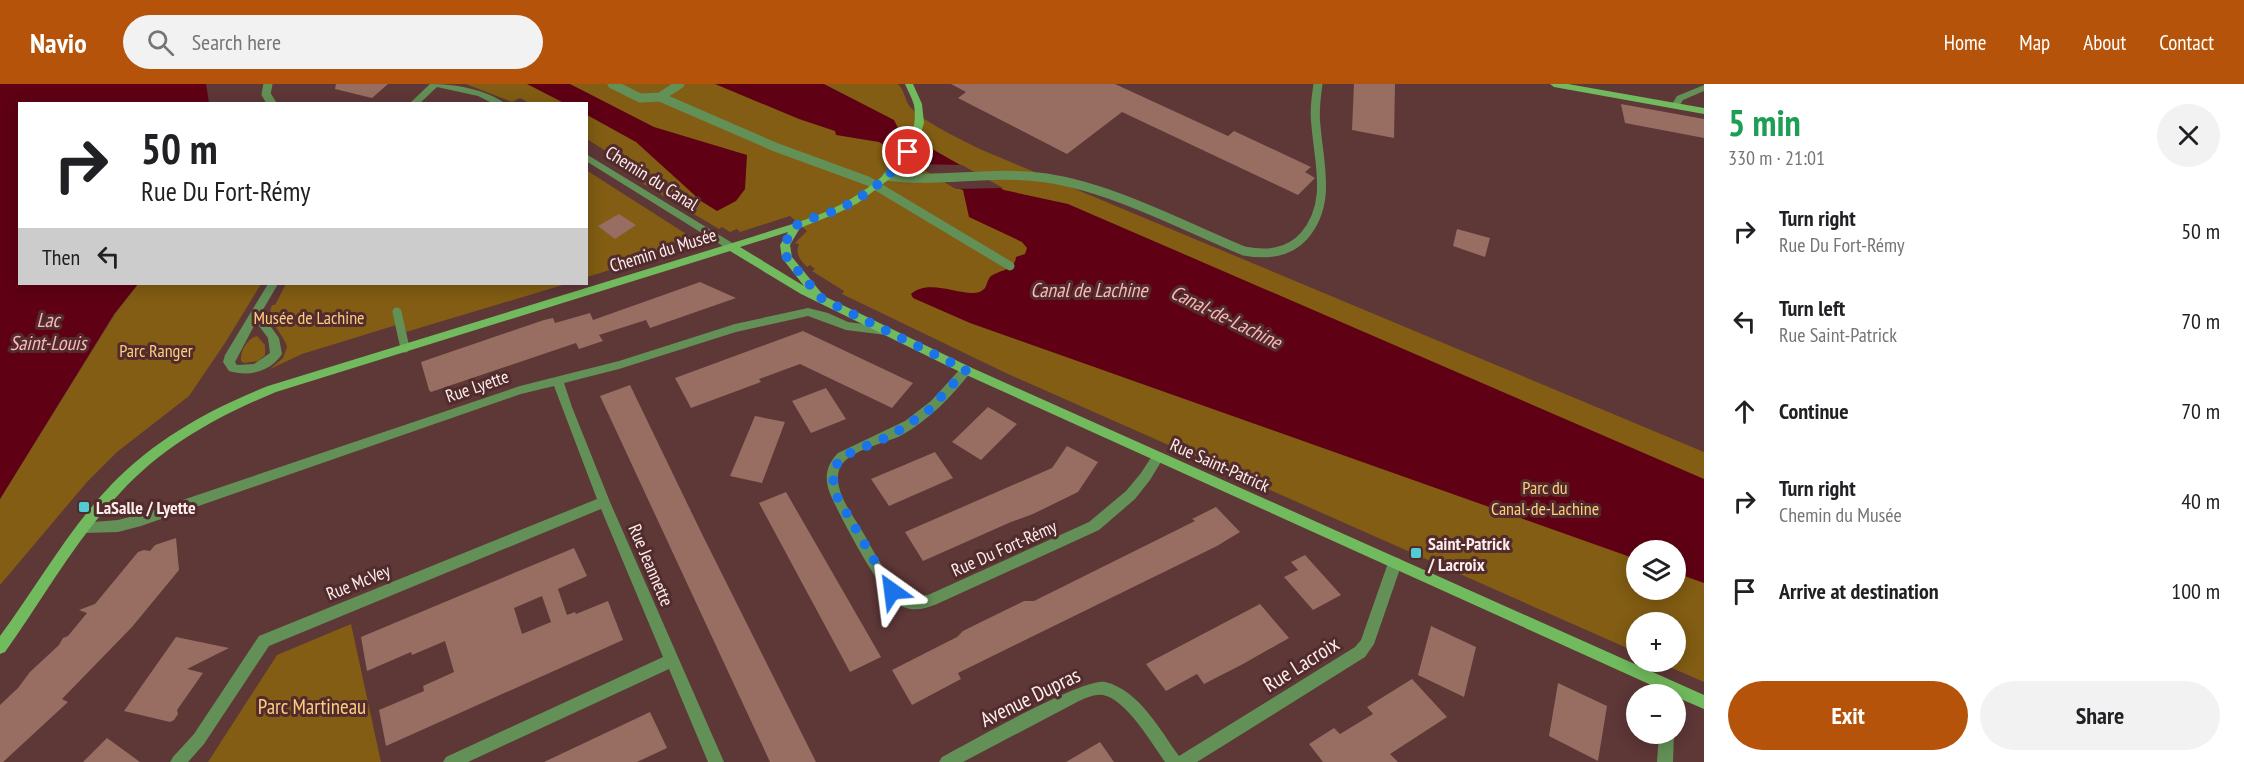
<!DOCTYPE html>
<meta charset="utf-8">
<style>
body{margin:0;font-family:"PT Sans Narrow",sans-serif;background:#f2f2f2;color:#202124;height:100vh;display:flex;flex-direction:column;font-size:22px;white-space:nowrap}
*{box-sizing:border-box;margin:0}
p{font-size:20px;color:#757577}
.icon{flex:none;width:33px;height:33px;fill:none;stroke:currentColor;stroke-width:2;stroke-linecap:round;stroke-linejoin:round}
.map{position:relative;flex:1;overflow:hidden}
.details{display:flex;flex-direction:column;background:#fff;width:540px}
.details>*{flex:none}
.guide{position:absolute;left:18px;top:18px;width:570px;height:183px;border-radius:0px;box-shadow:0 3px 15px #0003;background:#fff;color:#202124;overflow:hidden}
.buttons{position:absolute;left:1626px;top:456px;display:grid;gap:12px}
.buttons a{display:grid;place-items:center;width:60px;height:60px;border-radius:50%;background:#fff;box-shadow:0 3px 15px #0003;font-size:30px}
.pin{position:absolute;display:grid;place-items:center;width:51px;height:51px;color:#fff;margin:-26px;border:3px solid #fff;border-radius:50%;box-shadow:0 2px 6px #0007}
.me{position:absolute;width:66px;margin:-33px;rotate:329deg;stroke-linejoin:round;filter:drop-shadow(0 0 4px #0008)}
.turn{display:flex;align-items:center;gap:21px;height:126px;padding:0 24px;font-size:27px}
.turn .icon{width:78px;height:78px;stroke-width:2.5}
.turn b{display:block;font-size:42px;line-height:51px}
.then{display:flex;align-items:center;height:57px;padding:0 24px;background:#0003;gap:12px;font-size:22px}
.round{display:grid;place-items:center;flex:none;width:63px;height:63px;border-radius:32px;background:#f2f2f2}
.overview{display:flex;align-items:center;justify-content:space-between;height:102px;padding:0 24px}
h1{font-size:36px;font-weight:800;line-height:45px;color:#1e9e55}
.primary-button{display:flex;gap:12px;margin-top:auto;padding:12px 24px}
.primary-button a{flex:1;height:69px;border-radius:36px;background:#b45309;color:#fff;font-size:24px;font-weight:800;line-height:69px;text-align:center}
.primary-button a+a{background:#f2f2f2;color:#202124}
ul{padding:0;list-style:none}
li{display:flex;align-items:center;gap:18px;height:90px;padding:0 24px}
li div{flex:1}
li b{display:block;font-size:22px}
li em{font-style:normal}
header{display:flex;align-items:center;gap:36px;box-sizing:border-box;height:84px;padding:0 30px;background:#b45309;color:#fff}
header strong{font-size:28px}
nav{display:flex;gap:33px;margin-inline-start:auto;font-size:21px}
.search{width:420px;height:54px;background:#f2f2f2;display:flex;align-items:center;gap:15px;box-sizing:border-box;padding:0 21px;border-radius:33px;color:#757577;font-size:22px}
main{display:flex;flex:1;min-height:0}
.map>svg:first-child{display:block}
</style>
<header>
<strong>Navio</strong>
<div class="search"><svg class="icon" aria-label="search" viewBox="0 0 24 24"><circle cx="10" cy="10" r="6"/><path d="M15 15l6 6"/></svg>Search here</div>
<nav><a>Home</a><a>Map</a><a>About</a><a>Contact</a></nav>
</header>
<main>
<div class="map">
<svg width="1704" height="678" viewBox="0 0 1704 678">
<rect width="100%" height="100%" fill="#5e3737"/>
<!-- green -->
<path fill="#825d13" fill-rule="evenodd" d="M466 0H898C905 7 905 18 911 24 927 40 962 56 982 66L1704 368V598L1658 578H1676V538H1636V568L1008 290 842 210 844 207 812 187 815 185 810 181 807 183C800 176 795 170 799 160L795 159 807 147 790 132 740 148 737 145 730 148 722 143 719 145 640 98 645 92 587 55 586 20 529 19 520 14 512 18ZM1636 466H1676V506H1636Z
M586 86 691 153 695 160 587 193Z
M138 200H261L225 259 189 312 117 368 87 398 0 501V415L115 230Z
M286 200H566L406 248 403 239 302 270 270 285 283 274 287 263C283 248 265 237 272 221H275Z
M257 252 265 261V271L258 277 244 279 241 277C240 267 247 255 257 252Z
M351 540 381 678H208L277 571Z"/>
<!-- water -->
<path fill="#5f0014" d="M0 0H206L209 19 20 20V200H138L114 230 0 415Z
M527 0H570L654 43 747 71 745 105 736 117 717 127 701 117 636 58 587 31 586 20 564 19Z
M715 0H824L894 36 899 46 1004 106 1068 120 1704 395V499L1676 489V466H1636V475L970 239 913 214 911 210C933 191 972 220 985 204 987 201 987 196 991 192 1000 186 1015 186 1016 173L1025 170 1027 164 1022 158 969 133 963 106 953 103 879 58 836 51 835 47 799 35Z"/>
<!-- pier -->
<path fill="#5e3737" d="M902 47 926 60 915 80 962 81 1003 104 956 105 891 66Z"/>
<!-- building -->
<path fill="#976e61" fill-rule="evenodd" d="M336 0H388L372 14 335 5Z
M951 0H1115L1228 52 1234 47 1311 83 1305 88 1315 94 1298 111 1122 28 1067 70 958 14 966 8Z
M1354 0H1395L1394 54 1352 46Z
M1621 20 1704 35V54L1625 39Z
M619 130 636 141 615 155 598 142Z
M1457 145 1490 154 1485 173 1453 162Z
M700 198 736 214 650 244 646 236 599 251 603 257 579 265 576 259 431 308 429 306 421 278 544 236 553 234 555 239 590 229 593 236Z
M803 247 913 299 892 324 800 280 759 295 761 298 691 324 675 294Z
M630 301 701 448 816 678H770L600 312Z
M826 304 846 335 811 349 792 317Z
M988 323 1017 340 981 376 952 358Z
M755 332 785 338 762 399 730 392Z
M1067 362 1098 378 1078 408 1033 430 1011 438 923 477 905 448 1052 384Z
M935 368 953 394 889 422 871 395Z
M786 408 881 573 850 588 759 419Z
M1216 423 1240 448 1217 462 958 589 961 595 912 621 892 586 957 553 963 547 981 538 1024 517H1034L1195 437 1192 435Z
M176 454 179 486 132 543 62 615 68 618 3 678H0V621L18 604 30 588 59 561 63 554 68 552 87 529 79 526 95 520 138 468 144 466 150 467 155 461Z
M574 464 587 492 558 505 567 531 575 528 576 530 608 517 623 556 386 662 379 626 424 607 423 602 454 588 445 557 412 571 411 568 367 587 361 553ZM542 512 551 538 522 550 514 524Z
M1305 471 1341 511 1313 526 1284 493 1298 486 1291 478Z
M1260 520 1289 554 1243 580 1204 600 1197 590 1166 607 1146 580Z
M1431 542 1476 563 1464 613 1418 591Z
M176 553 229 564 187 585 203 589 177 626 178 630 174 636 170 638 124 627Z
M1412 595 1447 633 1390 670 1398 678H1323L1309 660 1334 644 1340 650 1373 630 1367 623Z
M1558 599 1607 622 1598 677 1549 652Z
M650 628 667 664 637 678H544Z
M107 654 140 678H83Z
M1100 658 1114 678H1066Z"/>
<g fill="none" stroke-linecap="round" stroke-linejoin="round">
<!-- lane -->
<path stroke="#639057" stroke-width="9" d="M268 0 266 10 272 20
M612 0 640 14 660 13
M680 0 660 13 775 63 868 97 1010 182
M887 92C937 99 988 87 1038 93 1105 100 1181 141 1244 167 1266 171 1288 170 1304 152 1332 120 1319 80 1316 42 1314 27 1316 14 1318 0
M397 228 405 264"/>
<!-- street -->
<path fill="#639057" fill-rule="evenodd" d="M430 0C455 0 485 5 506 20H494L478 12 437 3 419 20H409Z
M1704 1V7L1683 16 1678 24H1672L1671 22 1677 12Z
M586 70 734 160V164H726L586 77Z
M268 200H278L261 229 279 254 282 270C270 288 249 293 229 287L223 278 225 271ZM256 238 268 254 270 269 254 280 237 281 235 278Z
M808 224 828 229 848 238 886 243 892 247 886 251 846 246 808 232 736 248 619 285 564 299 572 323 610 418 724 678H708L669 585 468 678H443L446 673 663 573 601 425 269 562 204 660 188 678H170L173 673 194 650 259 552 597 415 554 302 521 310 141 442 118 448 85 449 80 447 78 443 80 439 118 436 141 430 520 302 619 277 735 240Z
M966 282 970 283 972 286 970 289C951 313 929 336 902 351 885 360 846 366 839 386 833 406 852 430 861 445 874 467 888 498 909 513L928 511 1089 438 1126 407 1141 389 1154 369H1162L1164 373 1150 396 1135 415 1099 446 937 520C925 525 913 528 901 522 882 513 841 434 831 412 824 396 825 382 838 369L905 337 931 317 962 283Z
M1395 473 1400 475 1402 479 1374 560 1365 573 1197 678H1165C1152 660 1126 615 1103 611 1095 610 1086 614 1079 617L963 678H939L942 673C968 659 1084 593 1105 598 1139 606 1160 646 1179 672L1355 563 1361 556 1388 479 1390 475Z
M1659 650H1674L1673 678H1657Z"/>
<!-- secondary -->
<path fill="#71ba5d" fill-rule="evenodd" d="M905 0H913L922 20 924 39 918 58 906 77 892 93 858 119 840 128 800 144 790 161 792 173 824 212 970 283 1704 611V625L1676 613V610H1671L962 289 801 210 730 167 276 308C218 332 163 362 120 409 75 456 43 515 5 568L0 570V552C37 502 68 446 111 401 155 355 210 325 268 302L755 152C782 143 809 136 834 124 871 106 922 69 914 21 912 14 908 7 905 0ZM788 148 780 161 782 174 804 202 740 163Z
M1550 0H1568L1704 24V30L1554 3Z"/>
</g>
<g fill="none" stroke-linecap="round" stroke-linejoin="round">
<!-- route -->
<path stroke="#1a73e8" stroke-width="10" stroke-dasharray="0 18" d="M892 507 836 411 832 389 841 373 892 351 928 327 966 286 822 215 787 174C784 163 787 147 797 141 807 135 821 132 832 128 861 116 890 94 908 68"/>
</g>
<!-- markers -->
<g fill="#51ccd2" stroke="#522c2d" stroke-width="2">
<rect x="78" y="417" width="12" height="12" rx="3"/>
<rect x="1410" y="463" width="12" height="12" rx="3"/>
</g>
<g text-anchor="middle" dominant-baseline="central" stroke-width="6" stroke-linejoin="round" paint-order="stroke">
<!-- street labels -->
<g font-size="18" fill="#fdeded" stroke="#522c2d">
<text transform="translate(652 94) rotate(32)">Chemin du Canal</text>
<text transform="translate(663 166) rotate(-17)">Chemin du Musée</text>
<text transform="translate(477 302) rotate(-19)">Rue Lyette</text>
<text transform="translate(1220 381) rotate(24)">Rue Saint-Patrick</text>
<text transform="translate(1004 464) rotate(-24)">Rue Du Fort-Rémy</text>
<text transform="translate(651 481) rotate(67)">Rue Jeannette</text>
<text transform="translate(358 498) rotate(-22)">Rue McVey</text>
</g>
<!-- park labels -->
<g font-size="18" fill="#fece7f" stroke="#522c2d">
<text x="309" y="233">Musée de Lachine</text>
<text x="156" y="266">Parc Ranger</text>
<text x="1545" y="403">Parc du<tspan x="1545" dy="21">Canal-de-Lachine</tspan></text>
</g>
<!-- poi labels -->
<g font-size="18" font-weight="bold" fill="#fdeded" stroke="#522c2d" text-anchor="start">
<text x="96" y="423">LaSalle / Lyette</text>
<text x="1428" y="459">Saint-Patrick<tspan x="1428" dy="21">/ Lacroix</tspan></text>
</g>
<!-- water labels -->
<g font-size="20" font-style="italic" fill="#f8b8b8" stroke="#522c2d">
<text x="1089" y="206">Canal de Lachine</text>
<text transform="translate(1226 233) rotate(26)">Canal-de-Lachine</text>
<text x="48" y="236">Lac<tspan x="48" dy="23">Saint-Louis</tspan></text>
</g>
<!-- near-street labels -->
<g font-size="21" fill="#fdeded" stroke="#522c2d">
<text transform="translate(1301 580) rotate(-32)">Rue Lacroix</text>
<text transform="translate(1030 613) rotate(-26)">Avenue Dupras</text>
</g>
<!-- near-park labels -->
<g font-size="21" fill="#fece7f" stroke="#522c2d">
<text x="312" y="622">Parc Martineau</text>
</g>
</g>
</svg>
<div class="buttons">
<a><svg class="icon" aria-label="layers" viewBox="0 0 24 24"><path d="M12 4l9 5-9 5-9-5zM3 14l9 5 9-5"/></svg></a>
<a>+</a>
<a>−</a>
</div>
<div class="pin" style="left:908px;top:68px;background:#d93025"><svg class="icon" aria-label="arrive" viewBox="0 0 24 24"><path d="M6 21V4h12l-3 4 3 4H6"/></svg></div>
<svg class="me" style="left:892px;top:507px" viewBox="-20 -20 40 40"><path d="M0-17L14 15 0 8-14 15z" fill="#1a73e8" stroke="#fff" stroke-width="4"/></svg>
<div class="guide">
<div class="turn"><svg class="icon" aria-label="right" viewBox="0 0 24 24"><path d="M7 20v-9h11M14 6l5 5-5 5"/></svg><div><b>50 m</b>Rue Du Fort-Rémy</div></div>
<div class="then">Then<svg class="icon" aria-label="left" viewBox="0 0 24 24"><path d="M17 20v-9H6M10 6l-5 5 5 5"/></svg></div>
</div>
</div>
<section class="details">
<div class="overview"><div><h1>5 min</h1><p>330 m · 21:01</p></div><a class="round"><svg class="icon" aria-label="close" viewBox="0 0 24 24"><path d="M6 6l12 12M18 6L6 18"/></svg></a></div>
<ul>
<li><svg class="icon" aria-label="right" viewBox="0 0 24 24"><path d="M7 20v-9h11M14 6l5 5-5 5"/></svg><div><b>Turn right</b><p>Rue Du Fort-Rémy</p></div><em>50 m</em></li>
<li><svg class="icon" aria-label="left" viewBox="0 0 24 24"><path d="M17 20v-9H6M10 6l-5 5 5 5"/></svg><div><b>Turn left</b><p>Rue Saint-Patrick</p></div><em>70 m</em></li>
<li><svg class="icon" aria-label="ahead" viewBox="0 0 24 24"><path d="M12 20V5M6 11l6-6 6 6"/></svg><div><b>Continue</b></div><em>70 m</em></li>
<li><svg class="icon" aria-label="right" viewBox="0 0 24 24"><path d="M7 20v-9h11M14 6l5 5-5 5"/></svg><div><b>Turn right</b><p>Chemin du Musée</p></div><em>40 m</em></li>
<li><svg class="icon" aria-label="arrive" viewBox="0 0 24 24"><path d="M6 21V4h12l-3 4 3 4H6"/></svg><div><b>Arrive at destination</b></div><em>100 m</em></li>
</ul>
<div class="primary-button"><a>Exit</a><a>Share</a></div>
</section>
</main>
